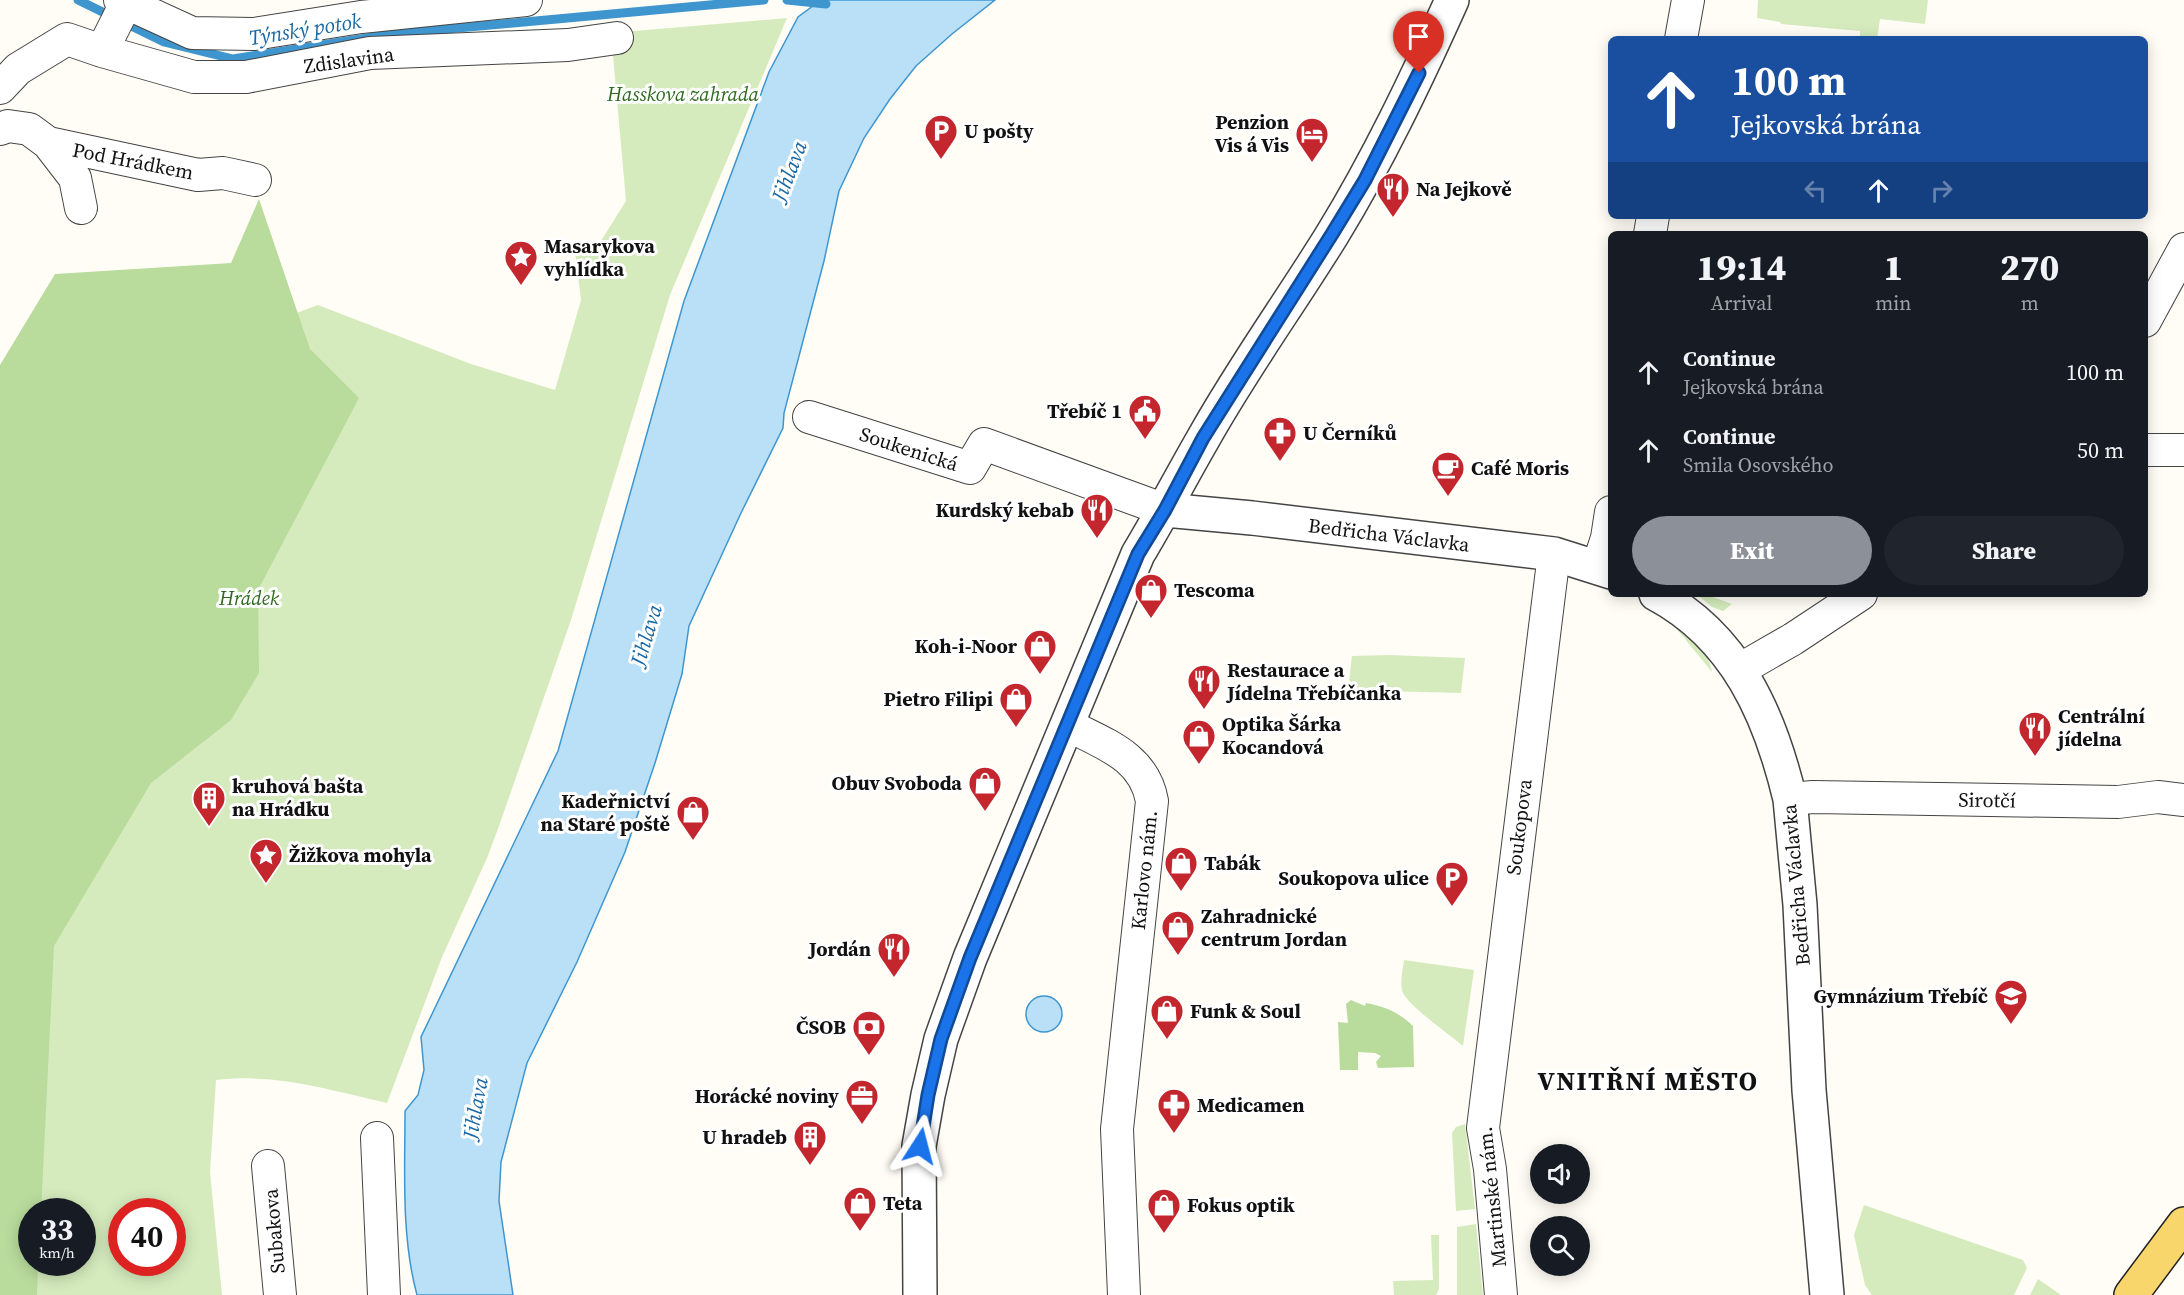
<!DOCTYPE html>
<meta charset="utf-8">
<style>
body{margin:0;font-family:"Source Serif 4",serif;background:#20242c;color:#f1f3f6;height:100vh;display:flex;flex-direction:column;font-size:22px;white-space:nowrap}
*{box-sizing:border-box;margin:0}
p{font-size:20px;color:#9ea1a6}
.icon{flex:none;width:33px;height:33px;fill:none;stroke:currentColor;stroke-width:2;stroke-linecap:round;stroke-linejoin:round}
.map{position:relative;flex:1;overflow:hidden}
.drawer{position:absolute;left:1608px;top:231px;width:540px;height:366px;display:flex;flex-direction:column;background:#171b24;border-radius:9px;box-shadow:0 3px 15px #0003}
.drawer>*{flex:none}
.hud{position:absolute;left:1608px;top:36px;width:540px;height:183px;border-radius:9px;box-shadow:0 3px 15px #0003;background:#1a4fa0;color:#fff;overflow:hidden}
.tools{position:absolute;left:1530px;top:1144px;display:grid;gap:12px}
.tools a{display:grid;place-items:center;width:60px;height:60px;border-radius:50%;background:#171b24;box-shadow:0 3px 15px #0003;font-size:30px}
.speed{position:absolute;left:18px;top:1198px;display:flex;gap:12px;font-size:30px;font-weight:700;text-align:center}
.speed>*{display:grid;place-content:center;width:78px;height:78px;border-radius:50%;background:#171b24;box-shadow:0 3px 15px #0003;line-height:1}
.speed small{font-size:15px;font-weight:400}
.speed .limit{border:9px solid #d22;background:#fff;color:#111}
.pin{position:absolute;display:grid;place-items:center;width:51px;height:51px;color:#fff;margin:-62px -26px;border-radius:50% 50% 50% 0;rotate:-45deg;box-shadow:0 0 6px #0007}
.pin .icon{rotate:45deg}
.me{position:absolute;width:66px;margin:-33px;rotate:9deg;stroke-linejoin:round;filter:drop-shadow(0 0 4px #0008)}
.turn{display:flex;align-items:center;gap:21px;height:126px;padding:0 24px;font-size:27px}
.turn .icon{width:78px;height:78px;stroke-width:2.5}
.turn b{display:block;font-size:42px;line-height:51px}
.lanes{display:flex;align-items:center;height:57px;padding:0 24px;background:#0003;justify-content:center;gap:30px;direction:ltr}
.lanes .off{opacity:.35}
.eta{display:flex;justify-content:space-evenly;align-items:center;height:102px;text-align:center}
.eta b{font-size:36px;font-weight:800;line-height:42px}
.button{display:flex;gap:12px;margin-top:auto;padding:12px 24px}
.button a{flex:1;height:69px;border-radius:36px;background:#8c9099;color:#fff;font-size:24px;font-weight:800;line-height:69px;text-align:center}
.button a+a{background:#20242c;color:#f1f3f6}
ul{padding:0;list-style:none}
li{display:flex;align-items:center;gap:18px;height:78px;padding:0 24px}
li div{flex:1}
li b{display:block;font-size:22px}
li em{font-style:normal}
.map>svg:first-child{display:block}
</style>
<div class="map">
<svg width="2184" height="1295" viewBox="0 0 2184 1295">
<rect width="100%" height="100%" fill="#fffdf5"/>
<!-- green -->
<path fill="#d5ebbd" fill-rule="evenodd" d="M1758 0H1928L1925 24 1880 19 1877 39H1860V31L1781 24 1780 22 1757 18Z
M787 18 670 295 571 620 499 826 487 858 442 957 387 1103C329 1090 275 1073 216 1080L210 1172 222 1295H0L129 375 318 305 471 364 555 390 581 300 575 250 599 244 626 201 611 33ZM32 1212H82V1263H32ZM122 1212H172V1263H122Z
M1696 594H1705L1732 604 1723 611 1712 607Z
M1671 622C1689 635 1708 649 1712 672Z
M1389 655 1465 658 1461 693 1348 690 1352 656Z
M1404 960 1474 970 1463 1046C1450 1035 1409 1006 1403 993 1399 983 1403 970 1404 960Z
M1465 1124 1475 1209 1456 1211 1452 1133 1456 1127Z
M1864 1205 2023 1260 2027 1268 2014 1295H1872L1865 1285 1854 1235Z
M1476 1224 1483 1295H1457V1227Z
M1431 1235H1439V1289L1436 1295H1394L1393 1281 1433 1280Z
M2038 1279 2061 1295H2030Z"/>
<!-- forest -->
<path fill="#b9dc9c" d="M259 199 310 349 359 398 258 590 259 673 231 720 151 783 54 946 41 1212H32V1263H38L37 1295H0V365L55 274 231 263Z
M1351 1000 1365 1006 1366 1003C1384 1006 1400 1013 1413 1026L1414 1067 1378 1068 1376 1062 1381 1056 1375 1053 1358 1052V1070H1340L1338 1022 1348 1023 1346 1004Z"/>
<!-- water -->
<path fill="#b9e0f7" stroke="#3f96cf" stroke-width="1.5" d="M821 0H995L952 34 916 66 890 99 864 138 839 191 824 261 784 413 783 428 741 513 689 626 682 674 655 763 625 852 577 962 527 1063 501 1162 499 1201 513 1295H417C401 1236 405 1172 405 1111L418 1095 424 1070 421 1037 558 751 684 301 769 72 798 17Z
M1026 1014a18 18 0 1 1 36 0a18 18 0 1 1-36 0Z"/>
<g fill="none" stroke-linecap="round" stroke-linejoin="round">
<!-- stream -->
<path stroke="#3f96cf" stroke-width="9" d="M78 0 164 42 233 59 392 34 764 0
M787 0 826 4"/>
<defs>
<path id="minor" d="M120 0 192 33 254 34 361 17 526 0
M126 3 102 51 194 77H246L370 53 568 45 617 38
M1681 39 1688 0
M0 88 18 69 67 39 102 51
M0 129 8 126 29 129 48 143 75 178 81 208
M48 143 198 175 223 173 255 180
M1650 234 1653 216
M2145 321 2184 249
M809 417 970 468 984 444 1165 510
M2145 450H2184
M1598 566 1607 538 1611 512
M1739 670 1793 639 1861 594
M1068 725C1104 744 1144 756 1152 801L1117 1129 1124 1295
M1790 799 1813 797 2118 802 2158 797 2184 800
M377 1138 384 1295
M268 1166 280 1295
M1501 1295 1490 1169 1483 1128 1554 554"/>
<path id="tertiary" d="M1165 510 1252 518 1554 554 1611 572
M1656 594C1736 637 1770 715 1790 799L1800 905 1809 1090 1827 1295
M920 1295 919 1146 928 1095 941 1039 970 958 1138 554C1161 516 1181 477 1203 439 1242 369 1290 303 1332 235 1378 160 1416 80 1452 0"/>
<path id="primary" d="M2131 1295 2184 1224"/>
</defs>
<!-- minor casing -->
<use href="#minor" stroke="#444" stroke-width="34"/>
<!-- tertiary casing -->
<use href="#tertiary" stroke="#444" stroke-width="36"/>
<!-- primary casing -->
<use href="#primary" stroke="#222" stroke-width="36"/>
<!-- minor -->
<use href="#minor" stroke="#fff" stroke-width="32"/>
<!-- tertiary -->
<use href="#tertiary" stroke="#fff" stroke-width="33"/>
<!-- primary -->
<use href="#primary" stroke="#f9d66b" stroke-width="33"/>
</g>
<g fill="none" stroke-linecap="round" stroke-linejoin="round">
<defs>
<path id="route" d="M920 1146 928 1095 941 1039 970 958 1138 554 1165 510 1203 438 1332 234 1365 180 1419 73"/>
</defs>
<!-- route casing -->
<use href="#route" stroke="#114b97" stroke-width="15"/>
<!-- route -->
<use href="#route" stroke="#1a73e8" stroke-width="10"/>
</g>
<!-- icons -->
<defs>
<symbol id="parking-pin" viewBox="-11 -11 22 30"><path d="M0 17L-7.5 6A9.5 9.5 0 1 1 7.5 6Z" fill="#c4262e" stroke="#fff"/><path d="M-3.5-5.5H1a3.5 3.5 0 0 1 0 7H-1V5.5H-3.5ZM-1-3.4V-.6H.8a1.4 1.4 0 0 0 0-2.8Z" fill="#fff"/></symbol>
<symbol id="hotel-pin" viewBox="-11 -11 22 30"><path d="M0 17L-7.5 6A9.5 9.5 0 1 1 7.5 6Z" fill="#c4262e" stroke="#fff"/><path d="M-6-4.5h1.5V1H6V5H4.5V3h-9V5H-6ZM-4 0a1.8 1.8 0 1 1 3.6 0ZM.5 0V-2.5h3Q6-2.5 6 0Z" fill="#fff"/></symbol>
<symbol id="restaurant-pin" viewBox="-11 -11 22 30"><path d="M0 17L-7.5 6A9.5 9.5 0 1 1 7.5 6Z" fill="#c4262e" stroke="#fff"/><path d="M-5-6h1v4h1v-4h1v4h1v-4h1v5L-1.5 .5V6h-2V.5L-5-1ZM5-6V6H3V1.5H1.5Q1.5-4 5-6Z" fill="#fff"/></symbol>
<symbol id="sight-pin" viewBox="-11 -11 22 30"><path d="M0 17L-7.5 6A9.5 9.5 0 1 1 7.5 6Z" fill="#c4262e" stroke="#fff"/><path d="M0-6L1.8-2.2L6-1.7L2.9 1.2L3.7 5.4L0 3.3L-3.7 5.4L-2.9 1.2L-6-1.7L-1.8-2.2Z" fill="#fff"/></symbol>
<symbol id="civic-pin" viewBox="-11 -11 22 30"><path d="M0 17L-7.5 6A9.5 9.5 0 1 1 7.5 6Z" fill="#c4262e" stroke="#fff"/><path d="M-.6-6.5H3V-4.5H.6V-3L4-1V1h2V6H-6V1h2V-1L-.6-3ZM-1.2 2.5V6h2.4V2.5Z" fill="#fff"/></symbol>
<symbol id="pharmacy-pin" viewBox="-11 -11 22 30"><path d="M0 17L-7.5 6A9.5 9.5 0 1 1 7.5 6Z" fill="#c4262e" stroke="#fff"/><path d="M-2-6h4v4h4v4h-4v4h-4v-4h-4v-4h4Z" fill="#fff"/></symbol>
<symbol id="cafe-pin" viewBox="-11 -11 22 30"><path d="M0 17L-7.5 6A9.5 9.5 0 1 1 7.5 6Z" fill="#c4262e" stroke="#fff"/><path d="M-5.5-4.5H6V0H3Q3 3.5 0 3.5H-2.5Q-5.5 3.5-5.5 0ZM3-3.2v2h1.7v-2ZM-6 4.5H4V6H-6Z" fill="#fff"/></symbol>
<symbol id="shop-pin" viewBox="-11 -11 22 30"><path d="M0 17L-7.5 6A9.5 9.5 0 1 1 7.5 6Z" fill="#c4262e" stroke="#fff"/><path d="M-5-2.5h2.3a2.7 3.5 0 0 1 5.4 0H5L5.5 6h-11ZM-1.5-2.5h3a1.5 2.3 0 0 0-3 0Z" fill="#fff"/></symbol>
<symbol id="building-pin" viewBox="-11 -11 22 30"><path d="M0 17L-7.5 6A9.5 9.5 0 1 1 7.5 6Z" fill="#c4262e" stroke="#fff"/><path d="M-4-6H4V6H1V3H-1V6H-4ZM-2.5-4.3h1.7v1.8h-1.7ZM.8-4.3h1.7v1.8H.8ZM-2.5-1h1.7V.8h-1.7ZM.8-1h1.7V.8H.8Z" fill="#fff"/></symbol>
<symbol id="university-pin" viewBox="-11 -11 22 30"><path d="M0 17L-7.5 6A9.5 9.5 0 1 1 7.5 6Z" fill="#c4262e" stroke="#fff"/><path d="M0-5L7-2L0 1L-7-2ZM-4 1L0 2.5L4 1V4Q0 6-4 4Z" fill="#fff"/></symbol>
<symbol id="bank-pin" viewBox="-11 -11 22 30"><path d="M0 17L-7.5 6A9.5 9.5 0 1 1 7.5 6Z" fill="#c4262e" stroke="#fff"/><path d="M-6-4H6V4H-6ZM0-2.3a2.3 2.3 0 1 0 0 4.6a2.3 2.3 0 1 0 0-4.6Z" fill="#fff"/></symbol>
<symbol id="office-pin" viewBox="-11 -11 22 30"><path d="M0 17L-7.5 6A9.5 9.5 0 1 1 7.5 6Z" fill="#c4262e" stroke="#fff"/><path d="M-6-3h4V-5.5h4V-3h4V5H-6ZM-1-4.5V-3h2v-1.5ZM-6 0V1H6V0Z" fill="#fff"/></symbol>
</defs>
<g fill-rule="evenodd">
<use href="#parking-pin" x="922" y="112" width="38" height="52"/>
<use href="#hotel-pin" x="1293" y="115" width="38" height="52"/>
<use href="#restaurant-pin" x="1374" y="170" width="38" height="52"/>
<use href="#sight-pin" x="502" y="238" width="38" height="52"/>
<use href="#civic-pin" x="1126" y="392" width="38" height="52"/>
<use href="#pharmacy-pin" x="1261" y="414" width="38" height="52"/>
<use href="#cafe-pin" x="1429" y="449" width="38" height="52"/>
<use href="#restaurant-pin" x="1078" y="491" width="38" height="52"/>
<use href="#shop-pin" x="1132" y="571" width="38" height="52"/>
<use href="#shop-pin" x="1021" y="627" width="38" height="52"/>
<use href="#restaurant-pin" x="1185" y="662" width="38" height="52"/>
<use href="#shop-pin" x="997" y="680" width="38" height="52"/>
<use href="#restaurant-pin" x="2016" y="709" width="38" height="52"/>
<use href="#shop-pin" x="1180" y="717" width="38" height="52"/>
<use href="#shop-pin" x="966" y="764" width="38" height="52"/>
<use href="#building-pin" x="190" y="779" width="38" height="52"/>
<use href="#shop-pin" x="674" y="793" width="38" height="52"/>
<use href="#sight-pin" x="247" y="836" width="38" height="52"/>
<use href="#shop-pin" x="1162" y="844" width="38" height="52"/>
<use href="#parking-pin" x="1433" y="859" width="38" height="52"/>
<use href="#shop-pin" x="1159" y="908" width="38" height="52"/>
<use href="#restaurant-pin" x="875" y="930" width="38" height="52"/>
<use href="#university-pin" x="1992" y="977" width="38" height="52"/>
<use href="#shop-pin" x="1148" y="992" width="38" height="52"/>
<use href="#bank-pin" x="850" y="1008" width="38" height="52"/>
<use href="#office-pin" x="843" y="1077" width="38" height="52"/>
<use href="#pharmacy-pin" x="1155" y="1086" width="38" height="52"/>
<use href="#building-pin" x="791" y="1118" width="38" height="52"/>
<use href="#shop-pin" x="841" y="1184" width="38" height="52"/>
<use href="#shop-pin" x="1145" y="1186" width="38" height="52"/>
</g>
<g text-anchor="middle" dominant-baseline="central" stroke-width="6" stroke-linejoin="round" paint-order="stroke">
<!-- street labels -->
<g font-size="20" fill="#111" stroke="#fff">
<text transform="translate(349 60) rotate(-8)">Zdislavina</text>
<text transform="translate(133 161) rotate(11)">Pod Hrádkem</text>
<text transform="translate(909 449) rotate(18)">Soukenická</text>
<text transform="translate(1389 535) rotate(7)">Bedřicha Václavka</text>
<text transform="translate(1987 800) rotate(1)">Sirotčí</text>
<text transform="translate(1519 827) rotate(-83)">Soukopova</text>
<text transform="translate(1144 870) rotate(-84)">Karlovo nám.</text>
<text transform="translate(1796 885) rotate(-95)">Bedřicha Václavka</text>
<text transform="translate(1492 1197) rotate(-96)">Martinské nám.</text>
<text transform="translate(274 1231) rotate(-95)">Subakova</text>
</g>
<!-- park labels -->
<g font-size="20" font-style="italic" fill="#2f6b1f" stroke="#fff">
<text x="683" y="94">Hasskova zahrada</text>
<text x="249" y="598">Hrádek</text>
</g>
<!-- poi labels -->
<g font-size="20" font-weight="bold" fill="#111" stroke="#fff" text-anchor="start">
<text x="1289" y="122" text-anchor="end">Penzion<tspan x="1289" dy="23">Vis á Vis</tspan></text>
<text x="964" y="131">U pošty</text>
<text x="1416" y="189">Na Jejkově</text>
<text x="544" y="246">Masarykova<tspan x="544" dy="23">vyhlídka</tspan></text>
<text x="1122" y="411" text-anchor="end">Třebíč 1</text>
<text x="1303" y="433">U Černíků</text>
<text x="1471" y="468">Café Moris</text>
<text x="1074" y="510" text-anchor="end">Kurdský kebab</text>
<text x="1174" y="590">Tescoma</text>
<text x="1017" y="646" text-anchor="end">Koh-i-Noor</text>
<text x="1227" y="670">Restaurace a<tspan x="1227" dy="23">Jídelna Třebíčanka</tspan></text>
<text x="993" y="699" text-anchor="end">Pietro Filipi</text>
<text x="2058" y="716">Centrální<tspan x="2058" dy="23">jídelna</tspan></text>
<text x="1222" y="724">Optika Šárka<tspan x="1222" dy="23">Kocandová</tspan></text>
<text x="962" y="783" text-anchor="end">Obuv Svoboda</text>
<text x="232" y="786">kruhová bašta<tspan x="232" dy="23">na Hrádku</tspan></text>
<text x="670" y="801" text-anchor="end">Kadeřnictví<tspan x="670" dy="23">na Staré poště</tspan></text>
<text x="289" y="855">Žižkova mohyla</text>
<text x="1204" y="863">Tabák</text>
<text x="1429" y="878" text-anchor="end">Soukopova ulice</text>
<text x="1201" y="916">Zahradnické<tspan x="1201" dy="23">centrum Jordan</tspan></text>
<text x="871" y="949" text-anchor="end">Jordán</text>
<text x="1988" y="996" text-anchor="end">Gymnázium Třebíč</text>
<text x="1190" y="1011">Funk &amp; Soul</text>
<text x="846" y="1027" text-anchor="end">ČSOB</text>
<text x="839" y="1096" text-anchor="end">Horácké noviny</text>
<text x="1197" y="1105">Medicamen</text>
<text x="787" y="1137" text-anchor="end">U hradeb</text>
<text x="883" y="1203">Teta</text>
<text x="1187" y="1205">Fokus optik</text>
</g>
<!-- water labels -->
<g font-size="21" font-style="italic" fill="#1768a6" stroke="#fff">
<text transform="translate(305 29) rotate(-9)">Týnský potok</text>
<text transform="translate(789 171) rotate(-69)">Jihlava</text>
<text transform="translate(646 635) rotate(-73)">Jihlava</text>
<text transform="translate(475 1108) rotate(-80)">Jihlava</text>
</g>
<!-- district labels -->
<g font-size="26" font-weight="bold" letter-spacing="1.5" fill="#111" stroke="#fff">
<text x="1648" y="1081">VNITŘNÍ MĚSTO</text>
</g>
</g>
</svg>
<div class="tools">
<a><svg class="icon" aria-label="sound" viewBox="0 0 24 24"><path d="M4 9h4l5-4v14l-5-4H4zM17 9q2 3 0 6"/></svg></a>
<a><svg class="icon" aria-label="search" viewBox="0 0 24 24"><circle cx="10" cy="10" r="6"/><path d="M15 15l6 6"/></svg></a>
</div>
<div class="speed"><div>33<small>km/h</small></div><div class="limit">40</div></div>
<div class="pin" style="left:1419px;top:73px;background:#d93025"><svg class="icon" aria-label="arrive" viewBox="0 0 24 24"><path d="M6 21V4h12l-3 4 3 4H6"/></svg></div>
<svg class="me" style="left:920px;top:1146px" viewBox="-20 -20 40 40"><path d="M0-17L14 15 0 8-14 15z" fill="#1a73e8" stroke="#fff" stroke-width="4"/></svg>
<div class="hud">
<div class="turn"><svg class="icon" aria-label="ahead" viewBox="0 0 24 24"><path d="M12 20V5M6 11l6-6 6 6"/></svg><div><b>100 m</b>Jejkovská brána</div></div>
<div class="lanes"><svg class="icon off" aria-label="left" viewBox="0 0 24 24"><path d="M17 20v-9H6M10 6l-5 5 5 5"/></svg><svg class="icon" aria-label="ahead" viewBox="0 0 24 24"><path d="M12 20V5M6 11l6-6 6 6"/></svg><svg class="icon off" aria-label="right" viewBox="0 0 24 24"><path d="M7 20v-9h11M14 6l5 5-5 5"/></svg></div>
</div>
<section class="drawer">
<div class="eta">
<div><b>19:14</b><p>Arrival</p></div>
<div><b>1</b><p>min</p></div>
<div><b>270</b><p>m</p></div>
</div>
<ul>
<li><svg class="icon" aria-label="ahead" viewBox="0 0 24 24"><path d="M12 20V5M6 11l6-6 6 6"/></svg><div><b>Continue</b><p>Jejkovská brána</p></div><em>100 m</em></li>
<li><svg class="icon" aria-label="ahead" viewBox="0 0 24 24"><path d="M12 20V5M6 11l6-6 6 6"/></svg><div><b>Continue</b><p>Smila Osovského</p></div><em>50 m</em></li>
</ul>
<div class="button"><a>Exit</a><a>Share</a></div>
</section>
</div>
